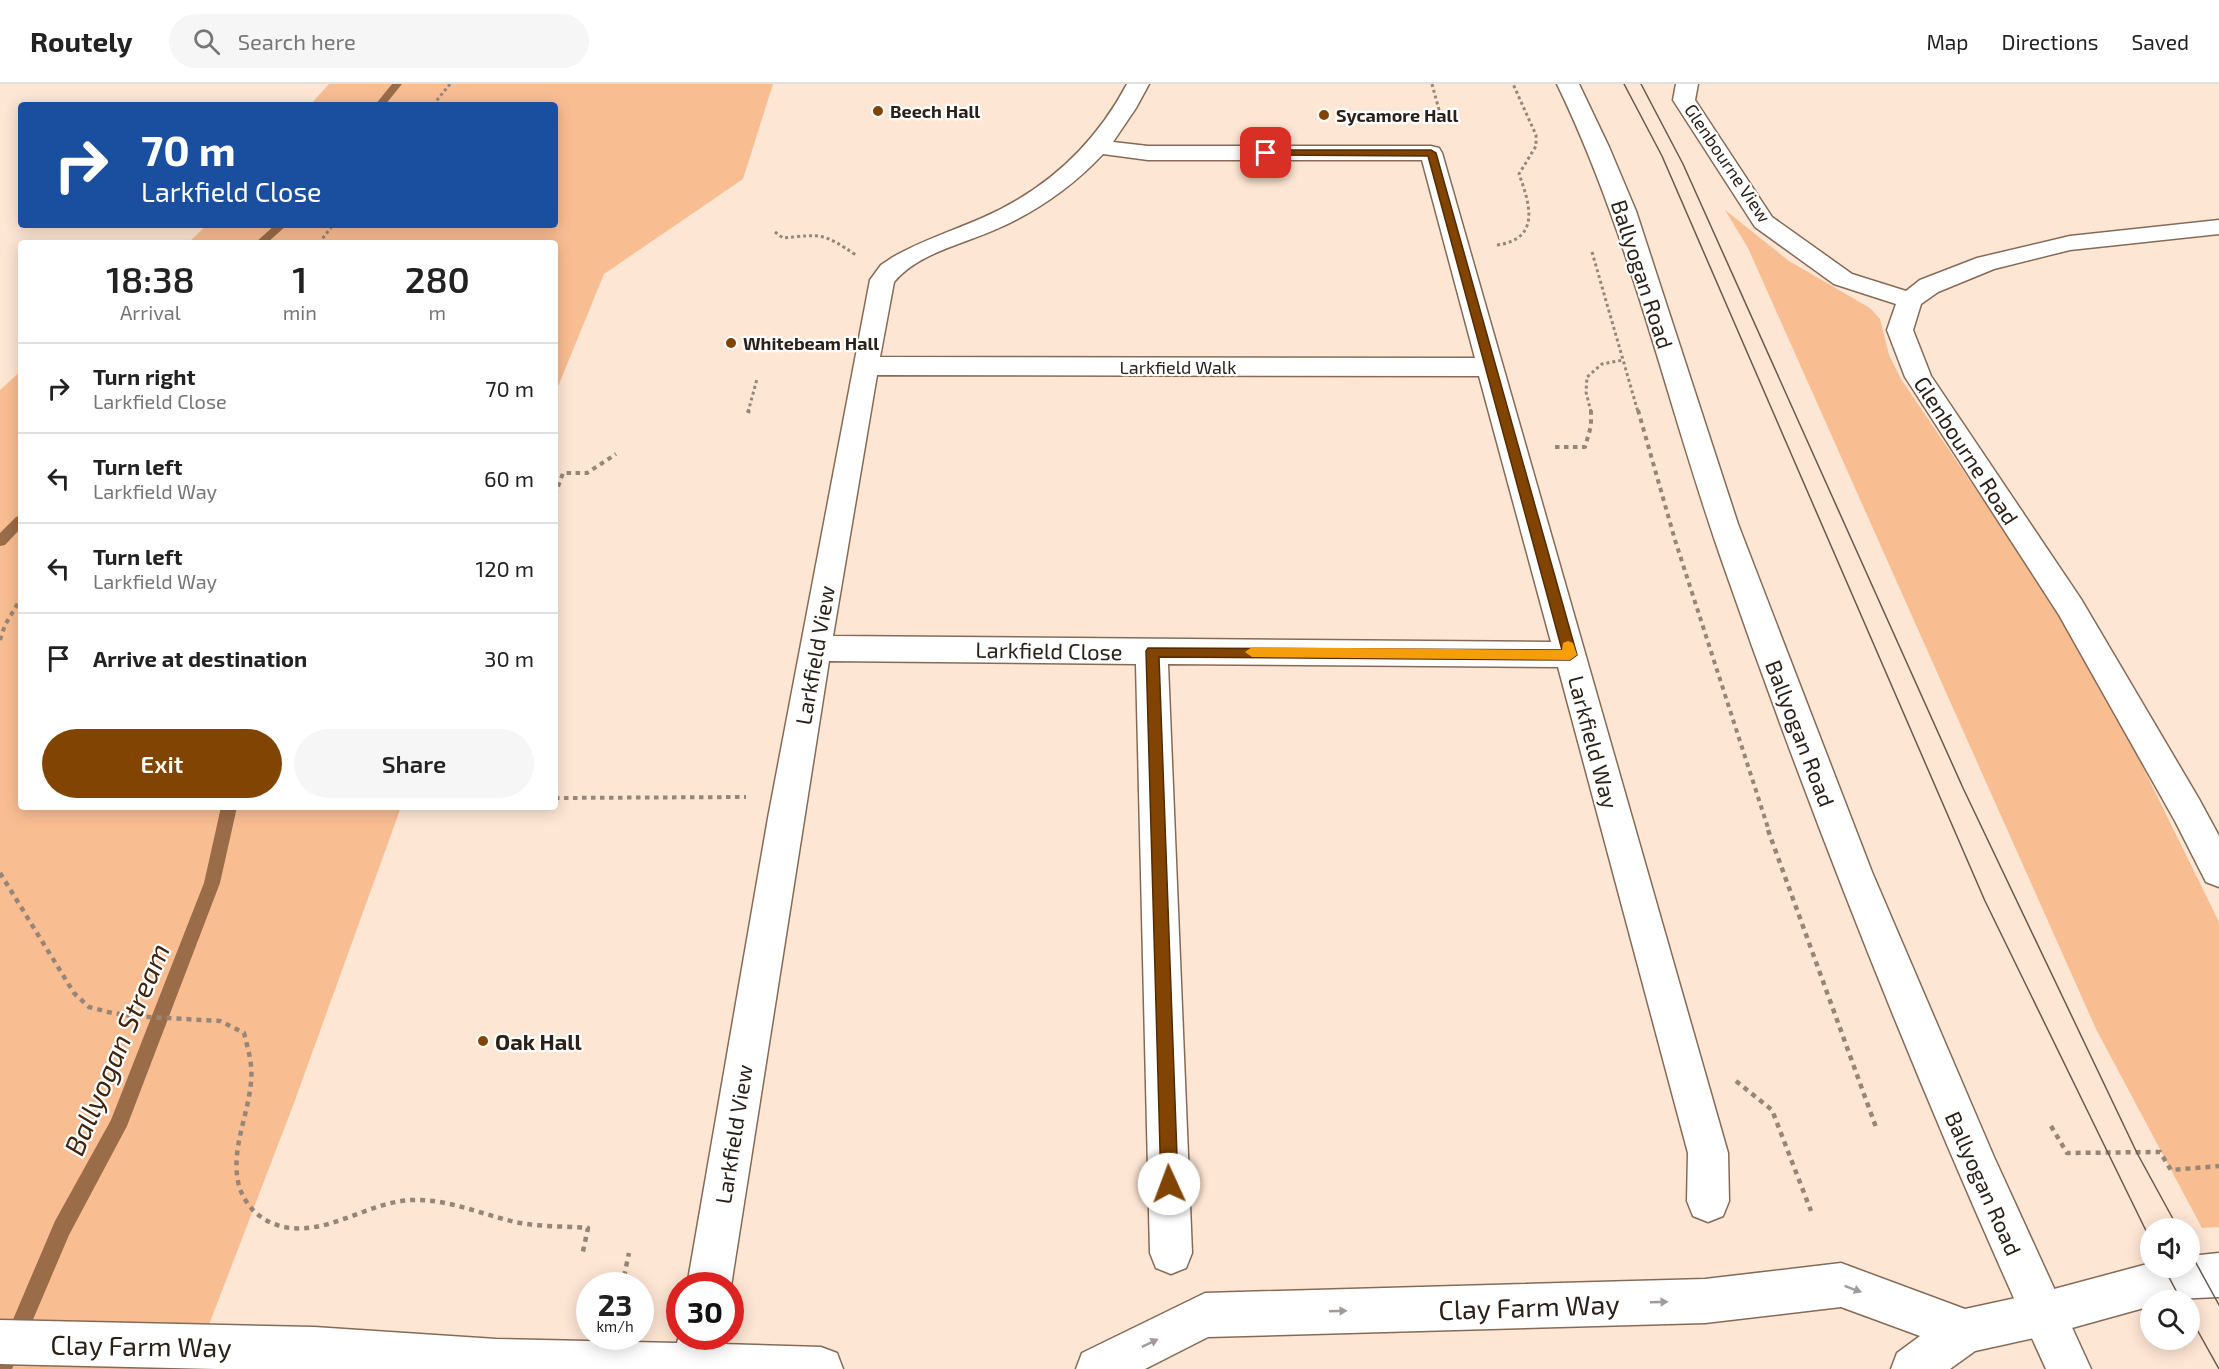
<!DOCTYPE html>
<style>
body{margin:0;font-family:"Exo 2",sans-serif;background:#f6f6f6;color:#222;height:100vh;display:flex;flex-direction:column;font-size:22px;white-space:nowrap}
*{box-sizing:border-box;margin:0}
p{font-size:20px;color:#767676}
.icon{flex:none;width:33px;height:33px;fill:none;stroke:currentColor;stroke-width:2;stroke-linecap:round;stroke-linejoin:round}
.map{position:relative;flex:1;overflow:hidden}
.sheet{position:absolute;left:18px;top:156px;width:540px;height:570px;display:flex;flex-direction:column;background:#fff;border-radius:6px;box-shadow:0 3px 15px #0003}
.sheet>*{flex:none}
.hud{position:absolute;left:18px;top:18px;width:540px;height:126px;border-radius:6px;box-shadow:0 3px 15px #0003;background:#1a4fa0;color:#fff;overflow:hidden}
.fabs{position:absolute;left:2140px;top:1134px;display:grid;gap:12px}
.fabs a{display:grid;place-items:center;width:60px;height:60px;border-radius:50%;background:#fff;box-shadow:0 3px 15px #0003;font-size:30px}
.speed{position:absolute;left:576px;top:1188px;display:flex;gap:12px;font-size:30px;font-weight:700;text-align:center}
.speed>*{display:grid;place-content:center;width:78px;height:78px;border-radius:50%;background:#fff;box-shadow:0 3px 15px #0003;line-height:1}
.speed small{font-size:15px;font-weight:400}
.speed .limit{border:9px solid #d22;background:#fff;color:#111}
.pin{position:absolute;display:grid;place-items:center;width:51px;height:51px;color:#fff;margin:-26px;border-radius:12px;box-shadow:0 3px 9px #0006}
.me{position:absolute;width:66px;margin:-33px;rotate:358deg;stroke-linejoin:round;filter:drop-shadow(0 0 4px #0008)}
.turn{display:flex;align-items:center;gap:21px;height:126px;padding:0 24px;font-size:27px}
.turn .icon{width:78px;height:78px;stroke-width:2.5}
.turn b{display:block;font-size:42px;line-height:51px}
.eta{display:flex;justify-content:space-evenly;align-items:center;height:102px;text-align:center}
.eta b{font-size:36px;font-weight:600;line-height:42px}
.action{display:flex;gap:12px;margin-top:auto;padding:12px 24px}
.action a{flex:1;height:69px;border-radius:36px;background:#814402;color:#fff;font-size:24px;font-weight:600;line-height:69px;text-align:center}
.action a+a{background:#f6f6f6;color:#222}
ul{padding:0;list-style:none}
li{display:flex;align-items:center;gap:18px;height:90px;padding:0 24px;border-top:2px solid #e0e0e0}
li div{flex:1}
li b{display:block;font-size:22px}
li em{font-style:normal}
header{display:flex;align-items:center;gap:36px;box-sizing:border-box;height:84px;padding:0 30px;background:#fff;border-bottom:2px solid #e0e0e0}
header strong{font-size:28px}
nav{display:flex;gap:33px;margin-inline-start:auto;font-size:21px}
.search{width:420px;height:54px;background:#f6f6f6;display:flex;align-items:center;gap:15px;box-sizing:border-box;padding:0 21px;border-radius:33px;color:#767676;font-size:22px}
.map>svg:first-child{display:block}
</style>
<header>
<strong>Routely</strong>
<div class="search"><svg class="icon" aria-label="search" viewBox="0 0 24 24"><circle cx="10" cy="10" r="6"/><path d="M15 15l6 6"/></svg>Search here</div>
<nav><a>Map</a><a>Directions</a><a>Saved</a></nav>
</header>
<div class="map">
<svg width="2219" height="1285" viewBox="0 0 2219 1285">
<rect width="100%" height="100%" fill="#fee6d4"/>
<!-- green -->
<path fill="#f9bd92" d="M329 0H773L743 95 604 190 555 310V159H188L207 141H555V21H310Z
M1725 126 1789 177 1870 224 1880 235 1889 271 1901 295 2027 481 2079 564 2131 659 2219 838V1143L2202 1144 2096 945 1748 164Z
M21 287V723H401L294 1019 192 1285H0V306Z"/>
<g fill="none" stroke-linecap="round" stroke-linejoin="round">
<!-- stream -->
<path fill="#9b6c48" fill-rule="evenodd" d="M392 0H402L385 21H375Z
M275 141H287L267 159H255Z
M21 431V444L5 461 0 462V449L16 433Z
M221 723H237L220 799 127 1042 69 1151 12 1285H0V1266L55 1137 111 1036 204 799Z"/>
<defs>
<path id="minor" d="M1127 0H1149L1136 24 1113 58 1148 62H1431L1439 64 1442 69 1728 1069 1729 1117 1723 1132 1708 1138 1693 1132 1687 1117 1688 1069 1558 583 1168 580 1192 1169 1186 1184 1171 1190 1156 1184 1150 1169 1136 580 829 577 731 1202H687L768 734 870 196 881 181 893 173C921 157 952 147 982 134 1046 106 1094 62 1127 0ZM1103 70 1148 76H1422L1475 274 880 273 894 198C919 168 965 160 999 144 1039 126 1073 102 1103 70ZM877 291 1479 292 1551 558 833 552Z
M1676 0H1698L1695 16 1772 133 1852 190 1906 207 1920 196 1977 174 2070 152 2219 136V150L2070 166 1994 185 1938 208 1921 220 1913 246 1931 292 2081 515 2199 715 2219 752V803L2206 798 2175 737 2059 531 1905 293 1887 246 1896 220 1834 200 1755 143 1673 16Z
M2219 1169V1213L2151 1216V1222L2043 1252 1975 1267 1950 1285H1891L1897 1269 1920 1252 1841 1223 1705 1239 1208 1253 1145 1285H1076L1082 1269 1205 1209 1705 1195 1841 1179 1965 1225 2043 1208 2151 1179V1184H2190V1172Z
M0 1236 314 1243 496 1255 677 1259 680 1248V1252H722L721 1260 821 1263 837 1269 843 1285H216L0 1280Z"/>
<path id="tertiary" d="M1557 0H1579L1609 63 1636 127 1738 440 1872 788 1994 1073 2091 1285H2046C1926 1023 1819 755 1724 483 1667 322 1632 155 1557 0Z"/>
</defs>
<!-- minor casing -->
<use href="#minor" stroke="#856b57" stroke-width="3"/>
<!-- tertiary casing -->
<use href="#tertiary" stroke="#856b57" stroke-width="3"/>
<!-- path-far2 -->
<path stroke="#978678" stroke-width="3" stroke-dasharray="3 3" stroke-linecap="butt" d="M1432 0 1442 37
M433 21 450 0
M775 148 783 154C822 150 823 149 856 171
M319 159 333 141
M1497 161C1541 155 1530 120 1519 90L1536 62V51L1513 0
M1592 168 1638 328
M748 328 757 295
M1591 328 1586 308 1587 293 1602 280 1623 276"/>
<!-- path-far1 -->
<path stroke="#978678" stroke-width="4" stroke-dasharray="4.5 4.5" stroke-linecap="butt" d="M1638 326 1675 456 1769 747
M748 329 749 326
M1555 363H1585L1591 342V326
M555 411 563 389H587L616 370
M0 556 5 541 21 514
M555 714 746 713"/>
<!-- path -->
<path stroke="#978678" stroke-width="4.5" stroke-dasharray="5 5" stroke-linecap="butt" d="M1768 746 1877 1046
M0 789 74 909 89 923 108 928 131 932 220 937 244 949C248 965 253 981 251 998 248 1033 230 1066 239 1102 246 1124 262 1138 284 1143 328 1152 369 1117 413 1116 448 1115 481 1130 515 1138 539 1143 564 1142 588 1144L582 1172
M1736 997 1772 1026 1811 1127
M2051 1042 2067 1069 2160 1068 2171 1086 2219 1082
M622 1202 629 1169"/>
<!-- minor -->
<use href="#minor" fill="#fff" fill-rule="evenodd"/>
<!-- tertiary -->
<use href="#tertiary" fill="#fff" fill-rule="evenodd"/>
<!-- tram -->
<path stroke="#68594e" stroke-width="1.5" d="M1624 0 1662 72 1985 817 2151 1157
M1641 0 1683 80 1963 704 2137 1069 2178 1144
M2190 1168 2219 1221
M2164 1184 2181 1216
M2190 1233 2219 1285"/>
</g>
<!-- one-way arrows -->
<defs><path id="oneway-solid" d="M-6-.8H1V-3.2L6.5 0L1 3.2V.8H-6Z" transform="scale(1.5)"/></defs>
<g fill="#a09b98">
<use href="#oneway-solid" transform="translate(1853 1205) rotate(20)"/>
<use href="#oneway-solid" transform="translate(1659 1218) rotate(-2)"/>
<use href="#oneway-solid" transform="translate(1338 1227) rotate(-2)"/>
<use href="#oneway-solid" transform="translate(1150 1259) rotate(-26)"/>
</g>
<!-- route -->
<path fill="#814402" stroke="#542c01" stroke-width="1.5" d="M1266 66H1431L1436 69 1577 571 1570 576 1159 573 1178 1100 1175 1106 1169 1108 1163 1106 1161 1100 1146 567 1148 564 1562 566 1428 72 1263 71V67Z"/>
<!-- slow -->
<path fill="#f59e0b" d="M1568 557 1573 559 1577 571 1570 576 1252 573 1245 568 1252 563 1562 566 1563 559Z"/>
<!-- markers -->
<g fill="#814402" stroke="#fff" stroke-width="2">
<circle cx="878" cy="27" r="6"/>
<circle cx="1324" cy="31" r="6"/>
<circle cx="731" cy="259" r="6"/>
<circle cx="483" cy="957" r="6"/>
</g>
<g text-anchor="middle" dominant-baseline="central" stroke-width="4.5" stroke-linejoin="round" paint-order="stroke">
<!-- far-poi labels -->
<g font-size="18" font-weight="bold" fill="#2c2119" stroke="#fff" text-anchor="start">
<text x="890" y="27">Beech Hall</text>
<text x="1336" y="31">Sycamore Hall</text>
<text x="743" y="259">Whitebeam Hall</text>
</g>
<!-- far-street labels -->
<g font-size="18" fill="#2c2119" stroke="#fff">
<text transform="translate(1728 79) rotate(56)">Glenbourne View</text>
<text x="1178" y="283">Larkfield Walk</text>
</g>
<!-- street labels -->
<g font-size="22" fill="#2c2119" stroke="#fff">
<text transform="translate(1643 190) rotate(72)">Ballyogan Road</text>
<text transform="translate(1967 366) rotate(57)">Glenbourne Road</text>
<text transform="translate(1049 566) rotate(1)">Larkfield Close</text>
<text transform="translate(814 571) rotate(-80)">Larkfield View</text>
<text transform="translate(1801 649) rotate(69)">Ballyogan Road</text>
<text transform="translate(1594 658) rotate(75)">Larkfield Way</text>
<text transform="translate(733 1050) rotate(-81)">Larkfield View</text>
<text transform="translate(1984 1099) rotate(66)">Ballyogan Road</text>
</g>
<!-- poi labels -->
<g font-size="22" font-weight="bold" fill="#2c2119" stroke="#fff" text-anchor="start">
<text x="495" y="957">Oak Hall</text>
</g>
<!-- near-street labels -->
<g font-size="27" fill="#2c2119" stroke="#fff">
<text transform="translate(1529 1222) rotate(-2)">Clay Farm Way</text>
<text transform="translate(141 1261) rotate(1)">Clay Farm Way</text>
</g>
<!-- near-water labels -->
<g font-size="28" font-style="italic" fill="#3e240e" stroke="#fff">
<text transform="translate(116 965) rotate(-67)">Ballyogan Stream</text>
</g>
</g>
</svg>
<div class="fabs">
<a><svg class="icon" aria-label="sound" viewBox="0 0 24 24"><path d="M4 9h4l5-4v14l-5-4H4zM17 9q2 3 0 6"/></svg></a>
<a><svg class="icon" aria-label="search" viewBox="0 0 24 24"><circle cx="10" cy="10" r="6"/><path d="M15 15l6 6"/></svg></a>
</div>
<div class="speed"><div>23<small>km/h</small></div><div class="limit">30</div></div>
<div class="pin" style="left:1266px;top:69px;background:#d93025"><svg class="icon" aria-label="arrive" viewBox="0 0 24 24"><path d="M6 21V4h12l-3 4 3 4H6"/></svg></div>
<svg class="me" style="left:1169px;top:1100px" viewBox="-20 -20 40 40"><circle r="19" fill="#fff"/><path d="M0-13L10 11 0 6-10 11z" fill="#814402"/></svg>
<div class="hud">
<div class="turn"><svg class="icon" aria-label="right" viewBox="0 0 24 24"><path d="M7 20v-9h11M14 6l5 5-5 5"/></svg><div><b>70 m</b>Larkfield Close</div></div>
</div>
<section class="sheet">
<div class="eta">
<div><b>18:38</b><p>Arrival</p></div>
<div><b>1</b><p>min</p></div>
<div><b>280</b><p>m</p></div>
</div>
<ul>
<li><svg class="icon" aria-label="right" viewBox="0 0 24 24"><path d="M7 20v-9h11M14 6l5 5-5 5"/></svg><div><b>Turn right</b><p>Larkfield Close</p></div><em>70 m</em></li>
<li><svg class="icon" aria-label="left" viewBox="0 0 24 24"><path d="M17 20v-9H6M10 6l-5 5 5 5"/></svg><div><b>Turn left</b><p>Larkfield Way</p></div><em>60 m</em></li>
<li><svg class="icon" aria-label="left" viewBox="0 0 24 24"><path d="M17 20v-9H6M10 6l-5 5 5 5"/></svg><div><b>Turn left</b><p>Larkfield Way</p></div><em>120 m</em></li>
<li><svg class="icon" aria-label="arrive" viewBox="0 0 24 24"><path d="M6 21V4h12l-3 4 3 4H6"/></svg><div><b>Arrive at destination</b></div><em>30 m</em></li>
</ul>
<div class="action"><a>Exit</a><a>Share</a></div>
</section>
</div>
